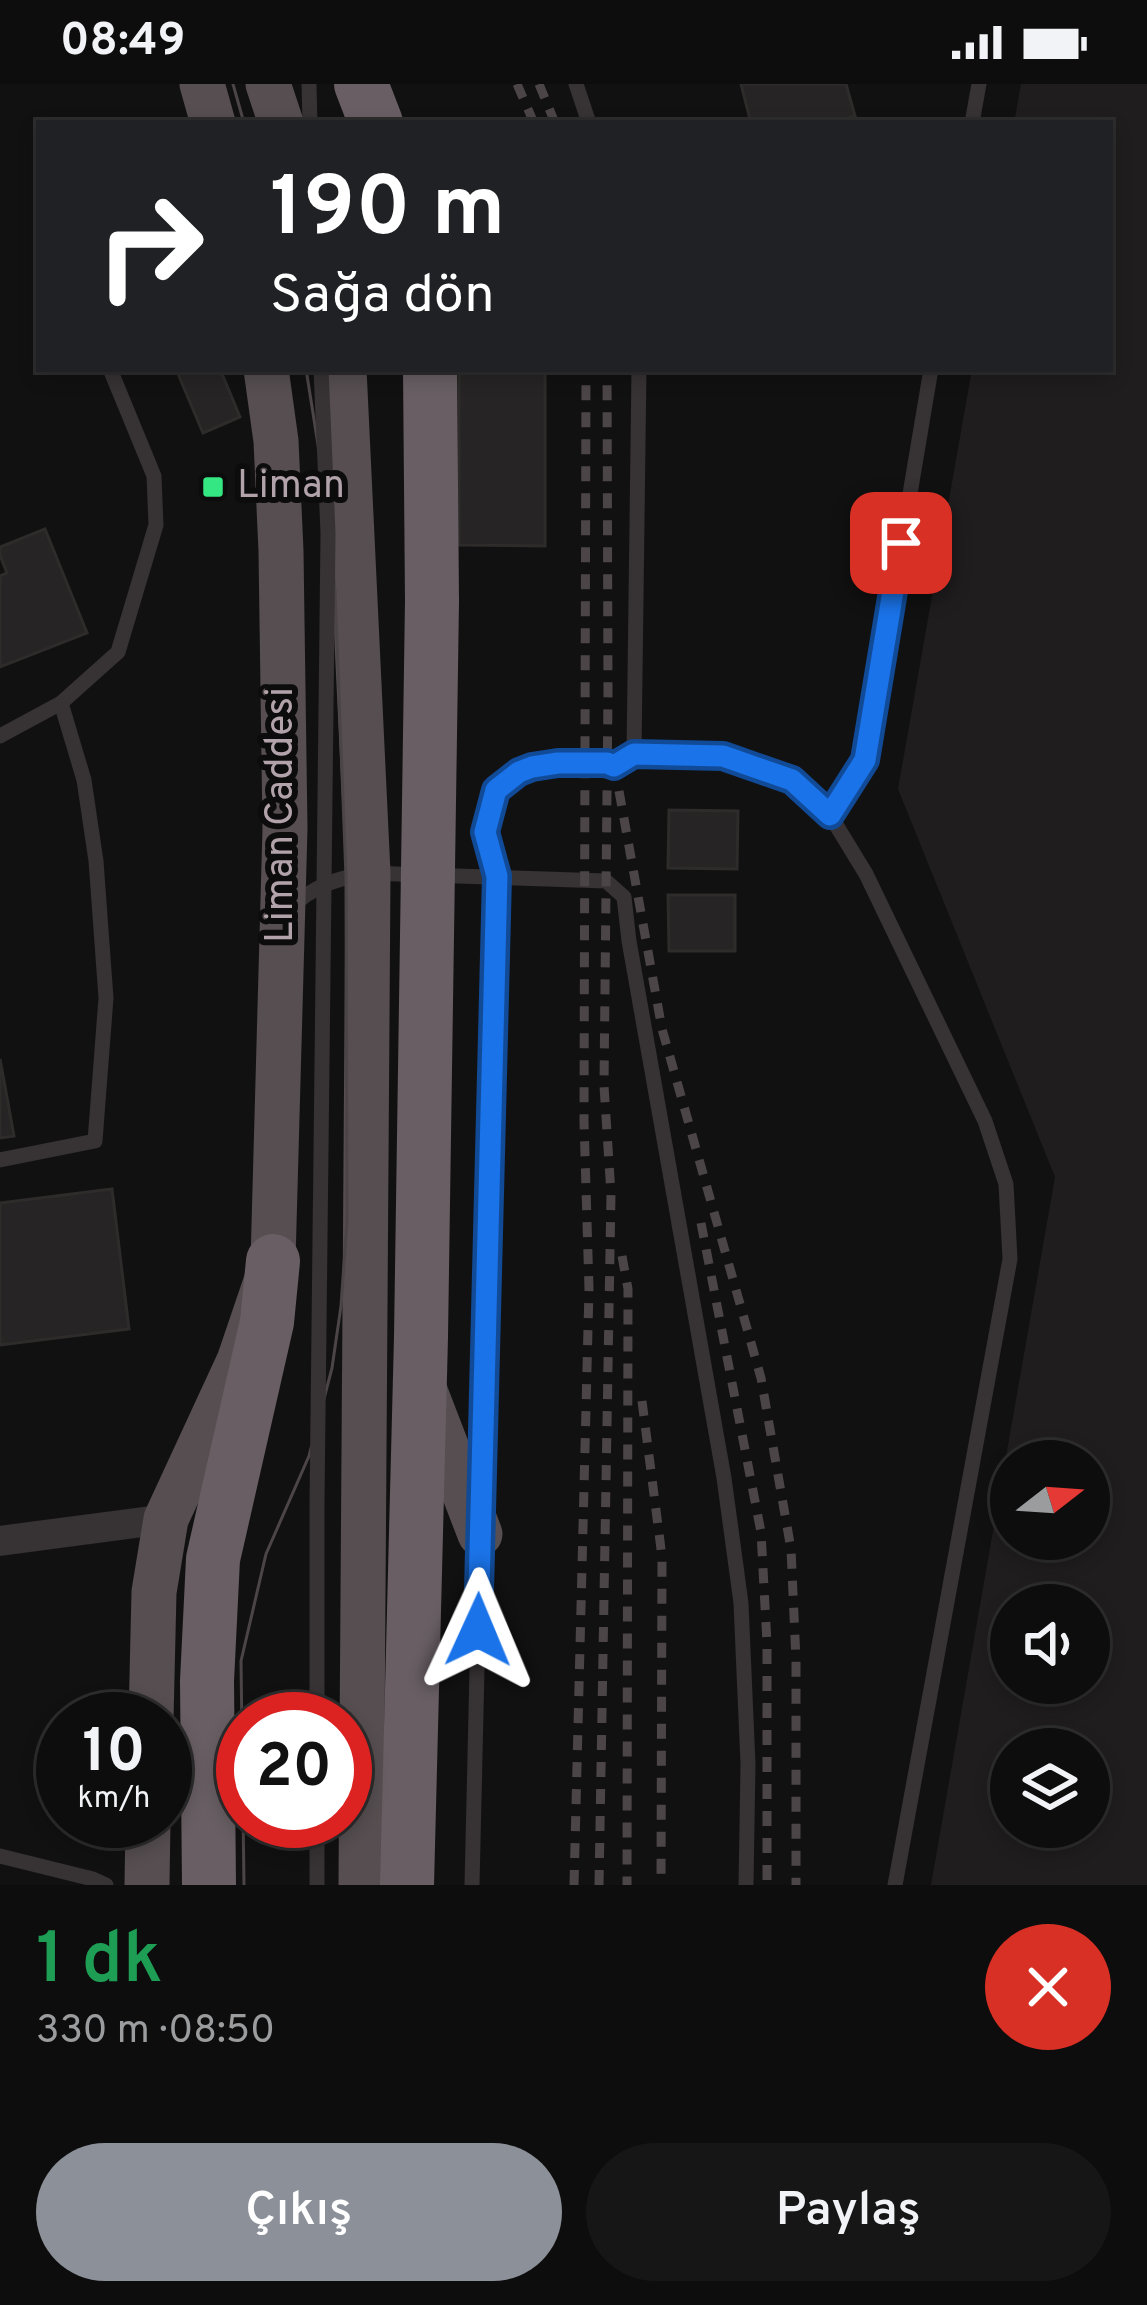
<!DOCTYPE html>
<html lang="tr">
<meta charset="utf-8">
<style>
body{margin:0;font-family:Overpass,sans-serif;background:#171616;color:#f1f3f6;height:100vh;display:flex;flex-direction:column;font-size:45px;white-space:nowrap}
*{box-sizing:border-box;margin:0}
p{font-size:39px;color:#9b9c9d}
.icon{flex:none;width:66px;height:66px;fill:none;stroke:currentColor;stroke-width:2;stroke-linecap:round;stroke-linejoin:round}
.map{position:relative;height:1801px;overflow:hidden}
.sheet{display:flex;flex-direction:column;background:#0e0d0d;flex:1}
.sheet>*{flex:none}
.guide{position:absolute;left:36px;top:36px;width:1077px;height:252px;border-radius:0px;box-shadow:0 6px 18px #0003,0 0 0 3px #2e2d2e;background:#202124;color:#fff;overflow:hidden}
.needle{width:78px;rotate:73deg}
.tools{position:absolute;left:990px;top:1356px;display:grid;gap:24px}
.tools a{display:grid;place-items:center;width:120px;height:120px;border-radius:50%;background:#0e0d0d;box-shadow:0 6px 18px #0003,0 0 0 3px #2e2d2e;font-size:60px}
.speed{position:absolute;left:36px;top:1608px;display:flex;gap:24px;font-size:60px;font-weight:700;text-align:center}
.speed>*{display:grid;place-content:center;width:156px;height:156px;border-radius:50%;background:#0e0d0d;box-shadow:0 6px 18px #0003,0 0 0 3px #2e2d2e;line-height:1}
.speed small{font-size:30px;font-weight:400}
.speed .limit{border:18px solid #d22;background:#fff;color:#111}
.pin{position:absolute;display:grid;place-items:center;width:102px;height:102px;color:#fff;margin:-51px;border-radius:24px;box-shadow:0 6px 18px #0006}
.me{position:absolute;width:132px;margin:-66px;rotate:1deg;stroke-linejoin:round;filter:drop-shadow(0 0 9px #0008)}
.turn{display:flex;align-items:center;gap:42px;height:252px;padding:0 36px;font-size:54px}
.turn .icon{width:156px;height:156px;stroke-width:2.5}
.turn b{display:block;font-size:84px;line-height:102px}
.round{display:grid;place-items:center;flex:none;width:126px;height:126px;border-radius:63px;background:#171616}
.overview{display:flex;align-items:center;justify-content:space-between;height:204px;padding:0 36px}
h1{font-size:72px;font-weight:600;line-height:90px;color:#1e9e55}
.button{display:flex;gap:24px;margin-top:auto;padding:24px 36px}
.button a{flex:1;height:138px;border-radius:72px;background:#8c9099;color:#fff;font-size:48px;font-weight:600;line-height:138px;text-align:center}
.button a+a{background:#171616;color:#f1f3f6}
.status{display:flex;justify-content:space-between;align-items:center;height:84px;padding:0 60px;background:#0e0d0d;direction:ltr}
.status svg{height:33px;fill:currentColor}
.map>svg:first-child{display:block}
</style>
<div class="status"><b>08:49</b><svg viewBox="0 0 49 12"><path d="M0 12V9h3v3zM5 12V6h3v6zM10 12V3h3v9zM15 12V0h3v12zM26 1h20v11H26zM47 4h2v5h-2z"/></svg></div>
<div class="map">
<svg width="1147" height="1801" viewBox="0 0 1147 1801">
<rect width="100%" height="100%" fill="#121111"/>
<!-- built -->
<path fill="#1f1d1d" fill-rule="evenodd" d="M1021 0H1147V1801H931L1055 1093 898 705 972 285H1110V39H1014ZM1011 1377H1089V1455H1011ZM1011 1521H1089V1599H1011ZM1011 1665H1089V1743H1011Z"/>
<!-- building -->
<path fill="#262424" stroke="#2e2b2b" stroke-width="3" d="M741 0H846L855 32 830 39H751Z
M176 285H220L240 333 203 349Z
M459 285H545V462L459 461Z
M45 445 87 549 0 583V492L7 489 0 471V463Z
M669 726 738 727 737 785 668 784Z
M668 811H735V867H669Z
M0 975 14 1052 0 1054Z
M112 1105 129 1245 0 1261V1119Z"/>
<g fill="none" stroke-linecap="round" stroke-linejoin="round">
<!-- lane -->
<path stroke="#373234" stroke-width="15" d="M309 0 310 39
M576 0 589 39
M972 39 979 0
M0 652 61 619 118 568 156 441 154 392 110 285
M634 669 639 285
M291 824C312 802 339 794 368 789L606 797 624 813 629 857 724 1394 741 1519 748 1680 746 1801
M0 1076 95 1057 106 914 96 777 84 696 61 619
M481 1408 497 792 485 748 489 728 496 706 519 688 532 683 558 679 615 682 634 669 723 672 792 696 830 731
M0 1772 93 1795 106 1801
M317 1801V1737
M472 1801 480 1456
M895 1801 1010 1175 1006 1100 985 1037 866 790 830 731 865 677 931 285"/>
<!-- street -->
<path stroke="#373234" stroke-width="30" d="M0 1457 166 1435"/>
<!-- primary -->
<path stroke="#564e51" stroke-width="45" d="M202 0 213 39
M268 0 281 39
M344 285 368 789 361 1801
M425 1307 480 1450
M151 1635 154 1508 166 1435 239 1277 273 1177 285 744 281 467 276 357 266 285
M147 1801 148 1737"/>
<!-- highway -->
<path stroke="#685e63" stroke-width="54" d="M361 0 376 39
M430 285 432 517
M209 1801 207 1597 213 1475 267 1238 273 1177"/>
<!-- tram -->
<path stroke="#4c4548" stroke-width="3" d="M233 0 244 39
M244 1801 241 1577 266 1470 309 1372 332 1284 341 1222 347 1137 346 793 335 506 322 386 306 285"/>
<!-- rail -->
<path stroke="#4c4548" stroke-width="9" stroke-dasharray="15 12" stroke-linecap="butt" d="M517 0 534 39
M539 0 555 39
M619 707 662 945 761 1294 791 1465 796 1576V1801
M701 1139 761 1448 767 1559V1801
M622 1172 628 1205 627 1801
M642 1317 662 1473 661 1801
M574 1801 589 1205 584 1037 586 285
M599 1801 611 1110 604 1002 608 611 607 285"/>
<!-- lane-bridge -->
<path stroke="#373234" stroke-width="15" d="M317 1635V1420L328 449 321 285"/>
<!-- highway-bridge -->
<path stroke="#685e63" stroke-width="54" d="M407 1801 421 1253 432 517"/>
</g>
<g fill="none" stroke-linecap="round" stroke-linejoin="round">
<defs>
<path id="route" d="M478 1546 497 792 485 748 496 706 519 688 532 683 558 679H607L614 682 634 670 723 672 792 696 830 731 865 676 901 459"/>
</defs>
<!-- route casing -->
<use href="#route" stroke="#114b97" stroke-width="30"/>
<!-- route -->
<use href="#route" stroke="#1a73e8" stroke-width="21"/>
</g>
<!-- markers -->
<rect fill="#34e782" stroke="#0d0c0c" stroke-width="4.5" x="201" y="391" width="24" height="24" rx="6"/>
<g text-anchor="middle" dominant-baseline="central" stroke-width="12" stroke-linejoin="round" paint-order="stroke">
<!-- poi labels -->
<g font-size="39" fill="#b2a3ab" stroke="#0d0c0c" text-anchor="start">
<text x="237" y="403">Liman</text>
</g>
<!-- street labels -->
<g font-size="39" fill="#b2a3ab" stroke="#0d0c0c">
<text transform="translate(282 731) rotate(-90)">Liman Caddesi</text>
</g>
</g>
</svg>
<div class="tools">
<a><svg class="needle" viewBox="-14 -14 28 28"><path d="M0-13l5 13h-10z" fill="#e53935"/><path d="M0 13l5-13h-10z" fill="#9b9c9d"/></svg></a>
<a><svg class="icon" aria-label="sound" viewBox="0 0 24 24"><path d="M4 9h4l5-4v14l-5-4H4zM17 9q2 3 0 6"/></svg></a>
<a><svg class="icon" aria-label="layers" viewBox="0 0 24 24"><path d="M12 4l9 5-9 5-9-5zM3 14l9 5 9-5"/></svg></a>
</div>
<div class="speed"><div>10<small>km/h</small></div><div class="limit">20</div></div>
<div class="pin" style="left:901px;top:459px;background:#d93025"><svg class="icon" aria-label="arrive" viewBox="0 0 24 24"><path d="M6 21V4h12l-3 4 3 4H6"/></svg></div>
<svg class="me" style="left:478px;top:1546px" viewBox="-20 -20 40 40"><path d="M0-17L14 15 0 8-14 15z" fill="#1a73e8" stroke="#fff" stroke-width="4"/></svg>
<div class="guide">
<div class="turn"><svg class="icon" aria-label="right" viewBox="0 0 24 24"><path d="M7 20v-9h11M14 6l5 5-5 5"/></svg><div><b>190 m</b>Sağa dön</div></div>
</div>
</div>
<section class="sheet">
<div class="overview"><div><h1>1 dk</h1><p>330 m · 08:50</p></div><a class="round" style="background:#d93025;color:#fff"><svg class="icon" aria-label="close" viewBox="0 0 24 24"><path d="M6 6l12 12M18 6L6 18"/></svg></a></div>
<div class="button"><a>Çıkış</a><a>Paylaş</a></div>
</section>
